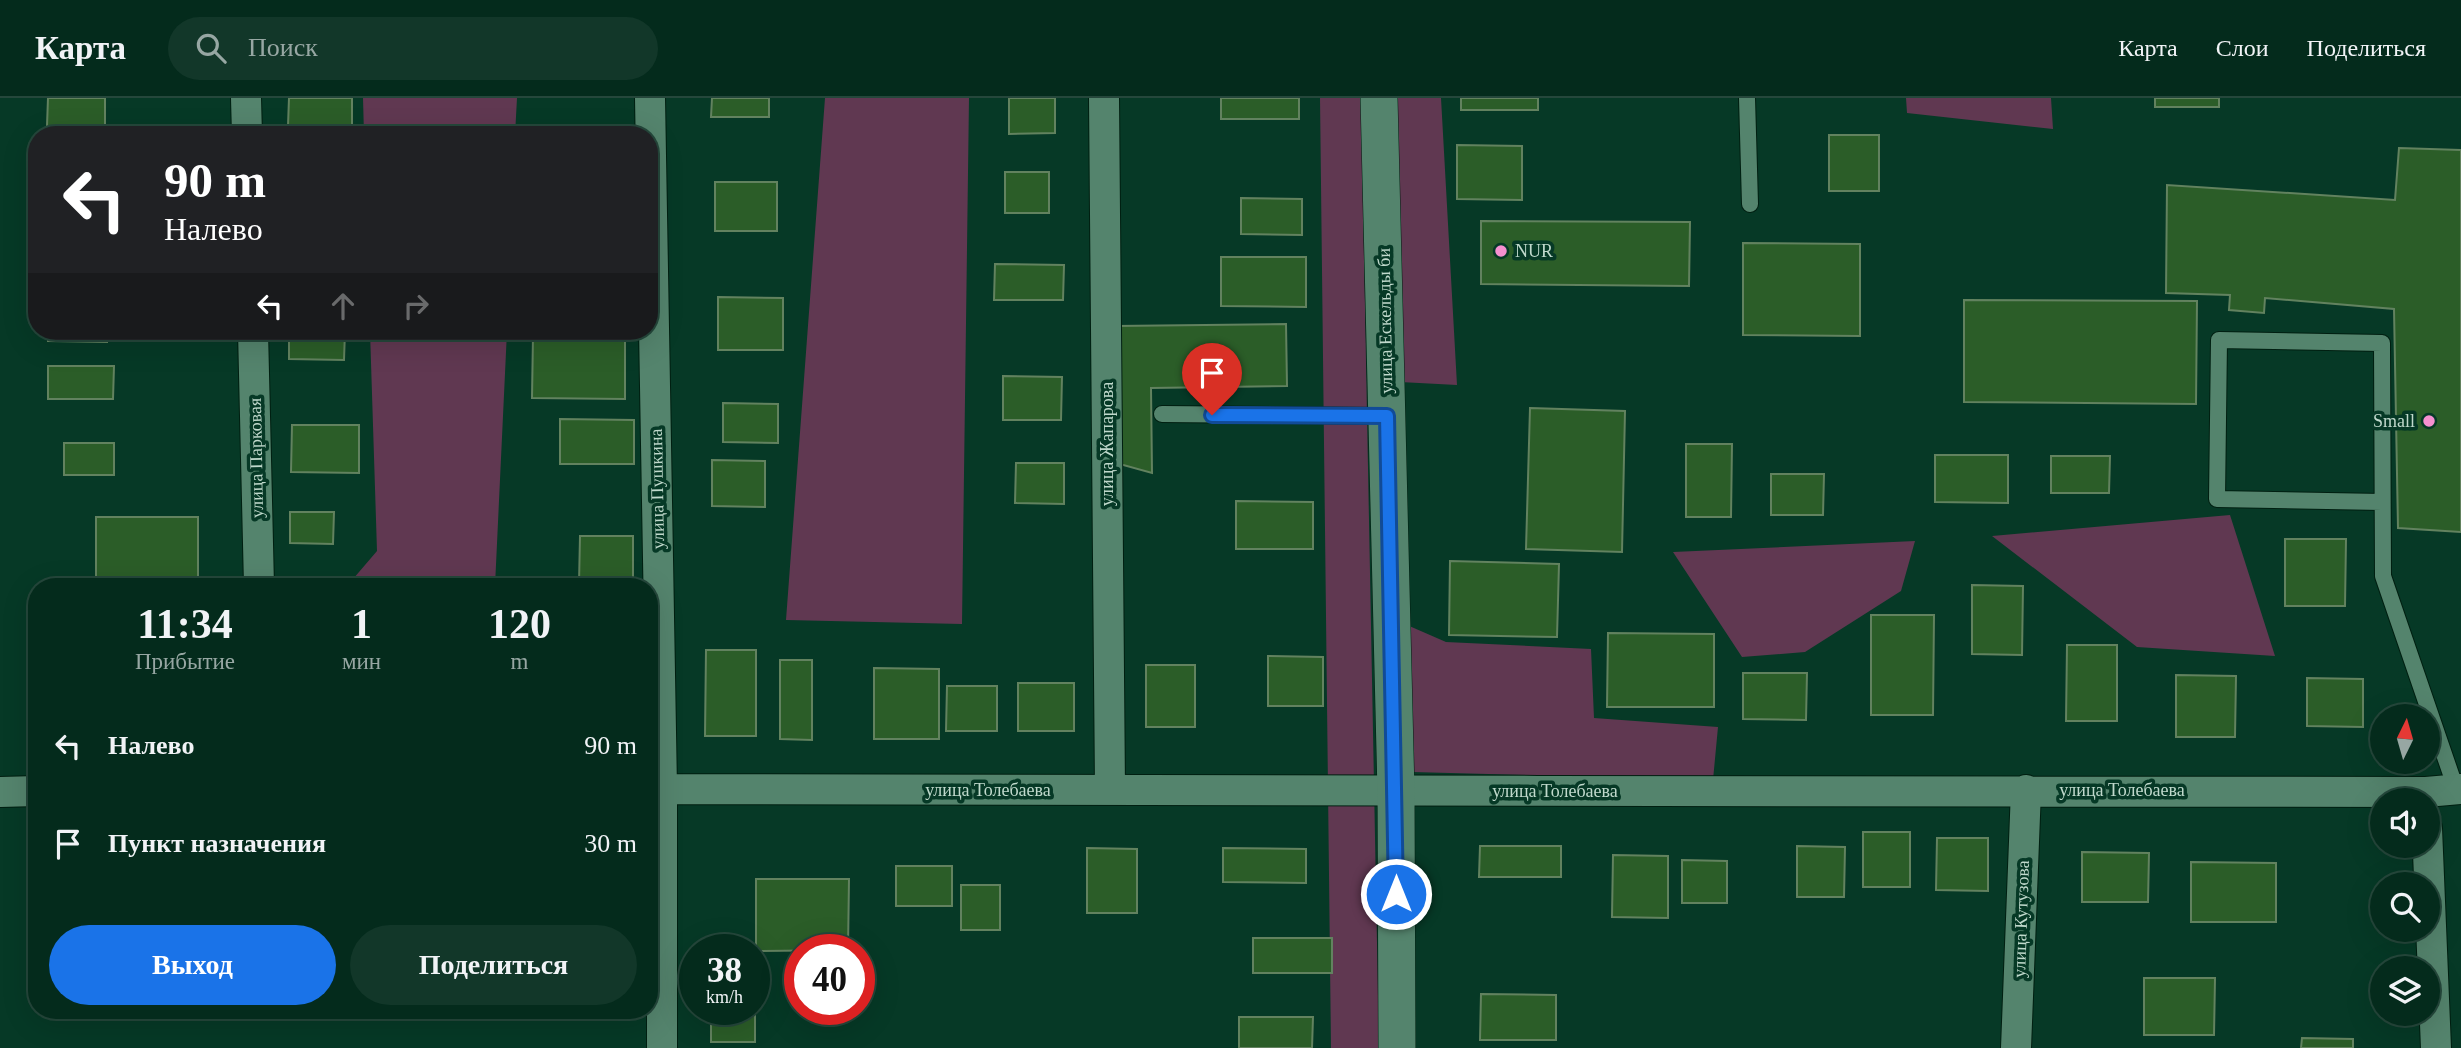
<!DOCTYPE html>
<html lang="ru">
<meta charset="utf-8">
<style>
body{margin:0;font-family:Georgia,serif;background:#123729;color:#f1f3f6;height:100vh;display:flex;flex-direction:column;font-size:26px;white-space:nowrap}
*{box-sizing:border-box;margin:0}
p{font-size:23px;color:#97a7a3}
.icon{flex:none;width:38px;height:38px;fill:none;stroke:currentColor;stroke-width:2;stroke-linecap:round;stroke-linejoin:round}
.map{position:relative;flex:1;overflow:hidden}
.panel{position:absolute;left:28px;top:480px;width:630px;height:441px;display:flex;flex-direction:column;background:#042b1c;border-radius:28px;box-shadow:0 7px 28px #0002,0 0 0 2px #25473b}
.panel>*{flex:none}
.top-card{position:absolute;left:28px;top:28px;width:630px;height:214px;border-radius:28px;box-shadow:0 7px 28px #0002,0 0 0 2px #25473b;background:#202124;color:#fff;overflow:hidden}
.needle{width:46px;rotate:5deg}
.buttons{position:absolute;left:2370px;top:606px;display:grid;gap:14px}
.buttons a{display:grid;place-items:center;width:70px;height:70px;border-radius:50%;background:#042b1c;box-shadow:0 7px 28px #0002,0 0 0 2px #25473b;font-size:35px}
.speed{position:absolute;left:679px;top:836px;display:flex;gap:14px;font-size:35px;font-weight:700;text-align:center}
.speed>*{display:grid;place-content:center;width:91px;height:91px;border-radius:50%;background:#042b1c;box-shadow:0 7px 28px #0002,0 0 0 2px #25473b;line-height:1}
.speed small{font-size:18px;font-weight:400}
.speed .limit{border:10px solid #d22;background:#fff;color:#111}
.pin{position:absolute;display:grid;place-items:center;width:60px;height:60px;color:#fff;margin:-72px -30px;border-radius:50% 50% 50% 0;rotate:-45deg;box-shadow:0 0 7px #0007}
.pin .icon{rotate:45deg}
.me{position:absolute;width:77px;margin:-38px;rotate:0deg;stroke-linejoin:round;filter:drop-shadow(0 0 5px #0008)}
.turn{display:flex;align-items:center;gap:24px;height:147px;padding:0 21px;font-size:32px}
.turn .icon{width:91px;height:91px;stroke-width:2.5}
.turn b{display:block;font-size:49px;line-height:60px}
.lanes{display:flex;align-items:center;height:66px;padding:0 21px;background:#0003;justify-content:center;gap:35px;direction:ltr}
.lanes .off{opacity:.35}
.eta{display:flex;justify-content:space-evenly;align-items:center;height:119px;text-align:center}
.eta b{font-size:42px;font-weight:800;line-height:49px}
.button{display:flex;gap:14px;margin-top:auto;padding:14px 21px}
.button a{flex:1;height:80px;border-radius:42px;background:#1a73e8;color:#fff;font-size:28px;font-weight:800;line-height:80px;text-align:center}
.button a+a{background:#123729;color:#f1f3f6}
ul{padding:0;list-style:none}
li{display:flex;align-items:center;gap:21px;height:98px;padding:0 21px}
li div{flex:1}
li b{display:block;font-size:26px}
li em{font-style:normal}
header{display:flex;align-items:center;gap:42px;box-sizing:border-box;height:98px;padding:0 35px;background:#042b1c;border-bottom:2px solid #25473b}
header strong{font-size:33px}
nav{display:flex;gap:38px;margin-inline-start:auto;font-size:24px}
.search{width:490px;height:63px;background:#123729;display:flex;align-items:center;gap:18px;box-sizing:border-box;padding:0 24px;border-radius:38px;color:#97a7a3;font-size:26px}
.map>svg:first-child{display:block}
</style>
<header>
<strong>Карта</strong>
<div class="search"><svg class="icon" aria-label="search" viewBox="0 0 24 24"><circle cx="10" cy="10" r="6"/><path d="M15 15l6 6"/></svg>Поиск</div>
<nav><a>Карта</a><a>Слои</a><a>Поделиться</a></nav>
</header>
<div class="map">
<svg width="2461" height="950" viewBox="0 0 2461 950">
<rect width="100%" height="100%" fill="#063926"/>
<!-- green -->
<path fill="#603851" d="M363 0H517L515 37H364Z
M825 0H969L962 526 786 522Z
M1320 0H1361L1379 950H1331Z
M1388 0H1441L1457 287 1400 284Z
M1906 0H2051L2053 31 1907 15Z
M370 233H507L495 488H347L377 453Z
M2230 417 2275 558 2137 549 1992 438Z
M1915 443 1901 493 1805 554 1742 559 1673 454Z
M1407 527 1446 544 1591 551 1594 620 1718 629 1713 682 1412 674Z"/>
<!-- building -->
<path fill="#2b5d28" stroke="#62825f" stroke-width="2" d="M48 0H105V28H47Z
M289 0H352V28H288Z
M712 0H769V19H711Z
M1009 0H1055V35L1009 36Z
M1221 0H1299V21H1221Z
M1461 0H1538V12H1461Z
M2155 0H2219V9H2155Z
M1829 37H1879V93H1829Z
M1457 47 1522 48V102L1457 101Z
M2399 50 2461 52V434L2398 430 2394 211 2265 200 2264 215 2229 212 2230 197 2166 195 2167 87 2395 102Z
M1005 74H1049V115H1005Z
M715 84H777V133H715Z
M1241 100 1302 101V137L1241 136Z
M1481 123 1690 124 1689 188 1481 186Z
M1743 145 1860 146V238L1743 237Z
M1221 159H1306V209L1221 208Z
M995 166 1064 167 1063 202H994Z
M718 199 783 200V252H718Z
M1964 202 2197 203 2196 306 1964 304Z
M1286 226 1287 288 1151 290 1152 375 1116 365 1115 228Z
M48 233H107V244L48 243Z
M289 233H345L344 262 289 261Z
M533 237H625V301L532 300Z
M48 268H114L113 301H48Z
M1003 278 1062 279 1061 322H1003Z
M723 305 778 306V345L723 344Z
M1530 310 1625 313 1622 454 1526 451Z
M560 321 634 322V366H560Z
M292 327H359V375L291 374Z
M64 345H114V377H64Z
M1686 346H1732L1731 419H1686Z
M1935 357H2008V405L1935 404Z
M2051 358H2110L2109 395H2051Z
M712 362 765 363V409L712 408Z
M1016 365H1064V406L1015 405Z
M1771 376H1824L1823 417H1771Z
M1236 403 1313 404V451H1236Z
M290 414H334L333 446 290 445Z
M96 419H198V482H96Z
M580 438H633V486H579Z
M2285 441H2346L2345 508H2285Z
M1450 463 1559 466 1557 539 1449 537Z
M1972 487 2023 488 2022 557 1972 556Z
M1871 517H1934L1933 617H1871Z
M1608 535 1714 536V609H1607Z
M2067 547H2117V623H2066Z
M706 552H756V638H705Z
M1268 558 1323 559V608H1268Z
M780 562H812V642L780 641Z
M1146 567H1195V629H1146Z
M874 570 939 571V641H874Z
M1743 575H1807L1806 622 1743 621Z
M2176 577 2236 578 2235 639H2176Z
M2307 580 2363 581V629L2307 628Z
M1018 585H1074V633H1018Z
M947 588H997V633H946Z
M1863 734H1910V789H1863Z
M1937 740H1988V793L1936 792Z
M1480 748H1561V779H1479Z
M1797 748 1845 749 1844 799H1797Z
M1087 750 1137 751V815H1087Z
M1223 750 1306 751V785L1223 784Z
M2082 754 2149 755 2148 804H2082Z
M1613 757 1668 758V820L1612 819Z
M1682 762 1727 763V805H1682Z
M2191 764 2276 765V824H2191Z
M896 768H952V808H896Z
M756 781H849L848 852 756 853Z
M961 787H1000V832H961Z
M1253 840H1332V875H1253Z
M2144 880H2215L2214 937H2144Z
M755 896V944H711V912H754Z
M1481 896 1556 897V942H1480Z
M1239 919H1313L1312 950H1239Z
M2302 940 2353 941V950H2301Z"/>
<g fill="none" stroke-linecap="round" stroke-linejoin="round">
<defs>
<path id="service" d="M1747 0 1750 106
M1162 316 1387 318
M2382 404 2217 401 2219 242 2382 245 2383 478 2456 691"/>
<path id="minor" d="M246 0 247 37
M650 0 662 691V950
M1104 0 1110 692
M253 233 259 488
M649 691C1241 695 1834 691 2426 694L2461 691
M0 694 37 693
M2427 730 2436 950
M2016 950 2026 692"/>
<path id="tertiary" d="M1379 0 1396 694 1397 950"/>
</defs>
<!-- service casing -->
<use href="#service" stroke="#001f11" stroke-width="18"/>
<!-- minor casing -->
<use href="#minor" stroke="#001f11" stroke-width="32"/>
<!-- tertiary casing -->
<use href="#tertiary" stroke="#001f11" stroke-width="38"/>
<!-- service -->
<use href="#service" stroke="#54846d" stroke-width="16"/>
<!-- minor -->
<use href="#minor" stroke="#54846d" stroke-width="30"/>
<!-- tertiary -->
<use href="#tertiary" stroke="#54846d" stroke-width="37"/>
</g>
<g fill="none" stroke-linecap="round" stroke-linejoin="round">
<defs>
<path id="route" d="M1212 317 1387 318 1396 796"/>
</defs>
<!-- route casing -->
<use href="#route" stroke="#114b97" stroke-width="18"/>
<!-- route -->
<use href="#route" stroke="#1a73e8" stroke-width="12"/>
</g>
<!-- markers -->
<g fill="#f690d0" stroke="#063926" stroke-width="2.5">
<circle cx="1501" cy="153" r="7"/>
<circle cx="2429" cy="323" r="7"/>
</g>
<g text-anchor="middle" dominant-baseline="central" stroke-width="7" stroke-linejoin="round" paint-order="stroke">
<!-- poi labels -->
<g font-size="18" fill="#c0d9cc" stroke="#063926" text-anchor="start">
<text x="1515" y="153">NUR</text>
<text x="2415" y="323" text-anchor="end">Small</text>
</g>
<!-- street labels -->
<g font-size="18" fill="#c0d9cc" stroke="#063926">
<text transform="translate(1385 223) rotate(-91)">улица Ескельды би</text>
<text transform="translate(1107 346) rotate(-90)">улица Жапарова</text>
<text transform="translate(256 360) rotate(-91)">улица Парковая</text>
<text transform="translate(657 391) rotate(-91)">улица Пушкина</text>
<text x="988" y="692">улица Толебаева</text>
<text x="2122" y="692">улица Толебаева</text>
<text x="1555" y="693">улица Толебаева</text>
<text transform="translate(2021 821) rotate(-88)">улица Кутузова</text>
</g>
</g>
</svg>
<div class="buttons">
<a><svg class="needle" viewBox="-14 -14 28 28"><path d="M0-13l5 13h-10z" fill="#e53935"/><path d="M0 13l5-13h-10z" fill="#97a7a3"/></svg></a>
<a><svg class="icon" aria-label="sound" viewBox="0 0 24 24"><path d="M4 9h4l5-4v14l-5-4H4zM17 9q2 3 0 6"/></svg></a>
<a><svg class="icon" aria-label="search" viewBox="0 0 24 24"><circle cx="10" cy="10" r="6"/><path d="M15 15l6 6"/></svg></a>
<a><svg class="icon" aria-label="layers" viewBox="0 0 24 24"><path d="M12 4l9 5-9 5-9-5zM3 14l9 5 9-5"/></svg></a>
</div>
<div class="speed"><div>38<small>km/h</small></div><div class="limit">40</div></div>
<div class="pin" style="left:1212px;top:317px;background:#d93025"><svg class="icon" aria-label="arrive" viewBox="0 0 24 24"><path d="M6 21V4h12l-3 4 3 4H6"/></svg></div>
<svg class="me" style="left:1396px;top:796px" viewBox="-20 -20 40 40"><circle r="17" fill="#1a73e8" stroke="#fff" stroke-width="3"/><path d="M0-11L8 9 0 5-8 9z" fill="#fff"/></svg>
<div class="top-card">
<div class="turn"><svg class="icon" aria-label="left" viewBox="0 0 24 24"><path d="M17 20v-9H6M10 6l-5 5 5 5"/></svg><div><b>90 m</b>Налево</div></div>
<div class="lanes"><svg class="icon" aria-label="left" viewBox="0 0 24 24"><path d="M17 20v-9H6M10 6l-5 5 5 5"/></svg><svg class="icon off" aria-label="ahead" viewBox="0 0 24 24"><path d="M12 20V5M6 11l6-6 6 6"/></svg><svg class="icon off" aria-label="right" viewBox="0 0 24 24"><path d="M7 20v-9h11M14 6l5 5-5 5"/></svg></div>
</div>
<section class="panel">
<div class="eta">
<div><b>11:34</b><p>Прибытие</p></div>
<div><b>1</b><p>мин</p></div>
<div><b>120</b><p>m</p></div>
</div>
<ul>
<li><svg class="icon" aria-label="left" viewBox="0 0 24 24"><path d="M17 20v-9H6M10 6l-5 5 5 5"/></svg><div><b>Налево</b></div><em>90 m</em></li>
<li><svg class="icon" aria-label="arrive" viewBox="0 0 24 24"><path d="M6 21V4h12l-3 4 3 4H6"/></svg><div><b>Пункт назначения</b></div><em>30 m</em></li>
</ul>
<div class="button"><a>Выход</a><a>Поделиться</a></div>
</section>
</div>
